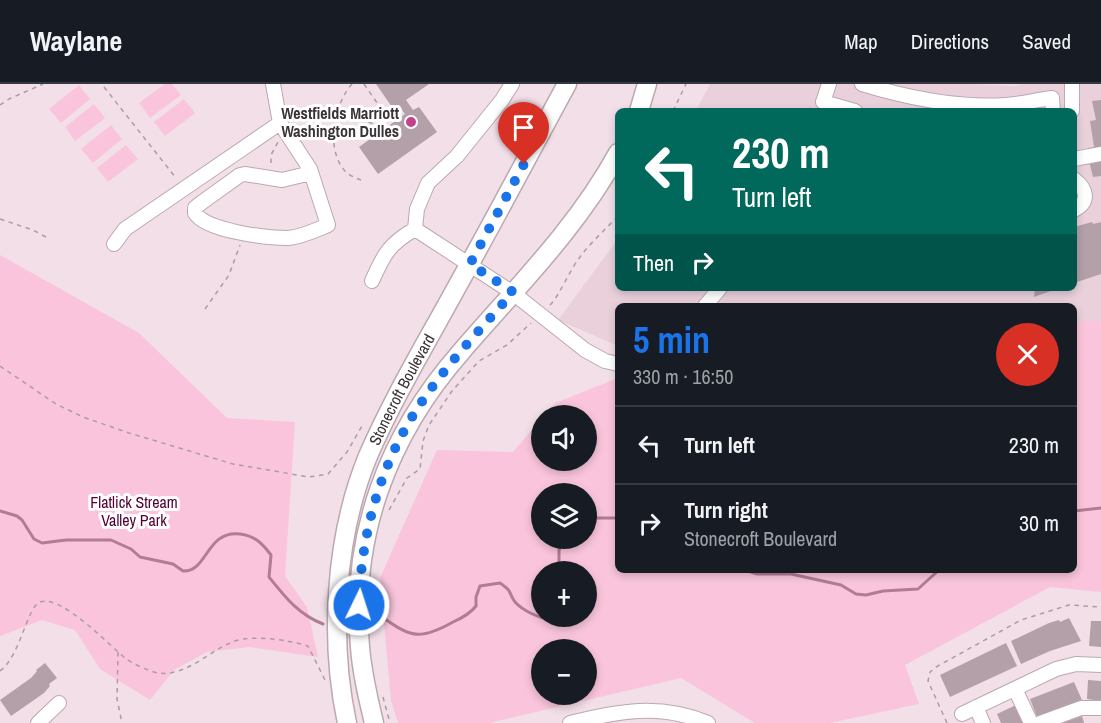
<!DOCTYPE html>
<meta charset="utf-8">
<style>
body{margin:0;font-family:"Archivo Narrow",sans-serif;background:#242831;color:#f1f3f6;height:100vh;display:flex;flex-direction:column;font-size:22px;white-space:nowrap}
*{box-sizing:border-box;margin:0}
p{font-size:20px;color:#9ea1a6}
.icon{flex:none;width:33px;height:33px;fill:none;stroke:currentColor;stroke-width:2;stroke-linecap:round;stroke-linejoin:round}
.map{position:relative;flex:1;overflow:hidden}
.details{position:absolute;left:615px;top:219px;width:462px;height:270px;display:flex;flex-direction:column;background:#171b24;border-radius:9px;box-shadow:0 3px 9px #0003}
.details>*{flex:none}
.hud{position:absolute;left:615px;top:24px;width:462px;height:183px;border-radius:9px;box-shadow:0 3px 9px #0003;background:#00695c;color:#fff;overflow:hidden}
.fabs{position:absolute;left:531px;top:321px;display:grid;gap:12px}
.fabs a{display:grid;place-items:center;width:66px;height:66px;border-radius:50%;background:#171b24;box-shadow:0 3px 9px #0003;font-size:30px}
.pin{position:absolute;display:grid;place-items:center;width:51px;height:51px;color:#fff;margin:-62px -26px;border-radius:50% 50% 50% 0;rotate:-45deg;box-shadow:0 0 6px #0007}
.pin .icon{rotate:45deg}
.me{position:absolute;width:66px;margin:-33px;rotate:4deg;stroke-linejoin:round;filter:drop-shadow(0 0 4px #0008)}
.turn{display:flex;align-items:center;gap:21px;height:126px;padding:0 18px;font-size:27px}
.turn .icon{width:78px;height:78px;stroke-width:2.5}
.turn b{display:block;font-size:42px;line-height:51px}
.then{display:flex;align-items:center;height:57px;padding:0 18px;background:#0003;gap:12px;font-size:22px}
.round{display:grid;place-items:center;flex:none;width:63px;height:63px;border-radius:32px;background:#242831}
.headline{display:flex;align-items:center;justify-content:space-between;height:102px;padding:0 18px}
h1{font-size:36px;font-weight:800;line-height:45px;color:#1a73e8}
ul{padding:0;list-style:none}
li{display:flex;align-items:center;gap:18px;height:78px;padding:0 18px;border-top:2px solid #363941}
li div{flex:1}
li b{display:block;font-size:22px}
li em{font-style:normal}
header{display:flex;align-items:center;gap:36px;box-sizing:border-box;height:84px;padding:0 30px;background:#171b24;border-bottom:2px solid #363941}
header strong{font-size:28px}
nav{display:flex;gap:33px;margin-inline-start:auto;font-size:21px}
.map>svg:first-child{display:block}
</style>
<header>
<strong>Waylane</strong>
<nav><a>Map</a><a>Directions</a><a>Saved</a></nav>
</header>
<div class="map">
<svg width="1101" height="639" viewBox="0 0 1101 639">
<rect width="100%" height="100%" fill="#f3dfe8"/>
<!-- built -->
<path fill="#ead0db" d="M710 0H970L1015 2 1024 0H1101V237H1074V222H618V262L558 236 618 155V204H1074V27H696Z"/>
<!-- green -->
<path fill="#fac5dc" fill-rule="evenodd" d="M165 0H172L181 11 150 34 139 19Z
M79 1 90 15 61 39 49 25Z
M184 15 195 29 165 52 154 38Z
M94 20 105 34 75 57 65 43Z
M111 41 122 55 93 79 81 65Z
M126 61 138 75 108 98 97 84Z
M0 171 139 249 227 334 295 338 285 492 307 523 318 573 249 563 207 568 174 586 150 616 100 585 75 546 42 536 0 552Z
M1074 237H1101V508L1050 503 905 581 919 620 830 639H755L681 594 489 639H398L391 617 380 494 437 366 513 368 541 335 542 376H586V332L544 331 555 319 618 294V486H1074ZM542 410H586V454H542ZM542 488H586V532H542ZM542 566H586V610H542Z"/>
<g fill="none" stroke-linecap="round" stroke-linejoin="round">
<!-- stream -->
<path stroke="#b17c94" stroke-width="3" d="M0 427 17 432 22 436 34 455 42 459 66 456H111L131 465 140 473 173 480 183 487C208 488 206 446 240 450 255 452 262 459 271 471L269 493C285 513 299 531 323 540
M1074 427 1101 424
M586 438 592 434H618
M745 486 757 490H791L841 501 856 510 866 511 883 507 918 505 939 486
M559 488V466L565 454
M384 534C411 555 423 555 453 538 462 534 470 530 476 522V513L480 502 500 499C513 508 508 508 515 518 524 528 539 533 551 537L562 532"/>
</g>
<!-- building -->
<path fill="#b3a0a8" d="M376 0H429L406 16 413 26 419 23 437 48 378 90 359 63 405 30 399 22 394 26Z
M1101 16V92L1093 93 1088 73V64L1094 63 1090 37 1096 36 1092 17Z
M1092 138 1093 140 1101 138V190L1074 199V143Z
M1035 204H1059L1034 213Z
M1069 534 1081 557 1050 567 1021 580 1011 557 1049 539 1059 536 1060 538Z
M1091 537H1101V563L1089 562Z
M1006 559 1017 582 950 613 940 591Z
M45 579 57 594 49 600 50 602 44 609 11 632 0 616 31 594 37 587 36 586Z
M1088 596 1101 597V617L1087 615Z
M1074 598 1082 616 1037 633 1030 615Z
M1016 621 1024 639H1001L997 630Z
M1082 632 1084 639H1062L1073 635Z"/>
<g fill="none" stroke-linecap="round" stroke-linejoin="round">
<defs>
<path id="minor" d="M273 0 280 39 310 85 328 141C316 146 302 153 288 154 267 154 206 147 195 129V124L201 119 240 91 245 90 282 96 311 89
M512 0 502 16 457 72 428 99 417 125 415 145 513 209 585 266 605 277 618 280
M829 0 823 18 855 27
M862 0C908 14 957 24 1005 21 1021 20 1036 16 1052 14L1053 27
M1072 27V0
M1074 75 1101 70
M1074 95C1087 105 1090 118 1074 126
M114 160 125 145 280 39
M372 197C384 170 389 160 415 145
M705 222 720 204
M1015 605 1031 639
M976 623 983 639
M962 630 1056 585 1076 580 1101 581
M38 639 59 619
M570 639C619 627 659 619 708 639
M1040 639 1081 624H1101"/>
<g id="major">
<path d="M639 27 647 0"/>
<path id="s1" d="M347 639C329 555 335 452 368 372 394 312 428 256 459 199 496 133 531 66 567 0"/>
<path d="M374 639C368 614 362 589 360 563 350 452 388 351 461 268 516 204 577 144 618 69"/>
</g>
</defs>
<!-- minor casing -->
<use href="#minor" stroke="#bba8b0" stroke-width="16"/>
<!-- major casing -->
<use href="#major" stroke="#bba8b0" stroke-width="21"/>
<!-- path -->
<path stroke="#ab9ca3" stroke-width="1.5" stroke-dasharray="4.5 4.5" stroke-linecap="butt" d="M352 0C334 20 325 65 345 87 349 91 355 94 361 96
M364 0 382 26
M104 3 176 94
M0 21 9 15 43 0
M673 27 686 0
M291 29C319 13 348 30 376 41L381 47
M271 79V71L278 58
M0 135 33 146 46 153
M550 221C560 211 569 187 580 173 591 158 605 146 618 132
M205 225 229 191 240 161
M0 282 56 320 83 333 129 349 233 380 309 393 328 390 347 368 362 342 365 341
M389 426 407 394 420 385 423 357 429 341 452 307 479 277 507 261 531 239
M118 568 117 615 122 639
M0 587C20 573 27 523 40 518 61 510 109 561 125 574 133 580 148 587 158 589 185 593 208 568 232 558 252 550 289 556 308 562L326 598
M383 613 390 639
M947 639 928 597 930 588 936 583 1021 536 1069 521 1101 523"/>
<!-- minor -->
<use href="#minor" stroke="#fff" stroke-width="14"/>
<!-- major -->
<use href="#major" stroke="#fff" stroke-width="18"/>
</g>
<g fill="none" stroke-linecap="round" stroke-linejoin="round">
<!-- route -->
<path stroke="#1a73e8" stroke-width="10" stroke-dasharray="0 18" d="M359 521C361 450 380 381 419 322 446 281 481 245 513 208L470 180 524 80"/>
</g>
<!-- markers -->
<circle fill="#c34188" stroke="#fff" stroke-width="2" cx="411" cy="38" r="6"/>
<g text-anchor="middle" dominant-baseline="central" stroke-width="6" stroke-linejoin="round" paint-order="stroke">
<!-- poi labels -->
<g font-size="16" font-weight="bold" fill="#3a3236" stroke="#fff" text-anchor="end">
<text x="399" y="29">Westfields Marriott<tspan x="399" dy="18">Washington Dulles</tspan></text>
</g>
<!-- street labels -->
<g font-size="16" fill="#3a3236" stroke="#fff">
<text stroke="none"><textPath href="#s1" startOffset="346">Stonecroft Boulevard</textPath></text>
</g>
<!-- park labels -->
<g font-size="16" fill="#540034" stroke="#fff">
<text x="134" y="418">Flatlick Stream<tspan x="134" dy="18">Valley Park</tspan></text>
</g>
</g>
</svg>
<div class="fabs">
<a><svg class="icon" aria-label="sound" viewBox="0 0 24 24"><path d="M4 9h4l5-4v14l-5-4H4zM17 9q2 3 0 6"/></svg></a>
<a><svg class="icon" aria-label="layers" viewBox="0 0 24 24"><path d="M12 4l9 5-9 5-9-5zM3 14l9 5 9-5"/></svg></a>
<a>+</a>
<a>−</a>
</div>
<div class="pin" style="left:524px;top:80px;background:#d93025"><svg class="icon" aria-label="arrive" viewBox="0 0 24 24"><path d="M6 21V4h12l-3 4 3 4H6"/></svg></div>
<svg class="me" style="left:359px;top:521px" viewBox="-20 -20 40 40"><circle r="17" fill="#1a73e8" stroke="#fff" stroke-width="3"/><path d="M0-11L8 9 0 5-8 9z" fill="#fff"/></svg>
<div class="hud">
<div class="turn"><svg class="icon" aria-label="left" viewBox="0 0 24 24"><path d="M17 20v-9H6M10 6l-5 5 5 5"/></svg><div><b>230 m</b>Turn left</div></div>
<div class="then">Then<svg class="icon" aria-label="right" viewBox="0 0 24 24"><path d="M7 20v-9h11M14 6l5 5-5 5"/></svg></div>
</div>
<section class="details">
<div class="headline"><div><h1>5 min</h1><p>330 m · 16:50</p></div><a class="round" style="background:#d93025;color:#fff"><svg class="icon" aria-label="close" viewBox="0 0 24 24"><path d="M6 6l12 12M18 6L6 18"/></svg></a></div>
<ul>
<li><svg class="icon" aria-label="left" viewBox="0 0 24 24"><path d="M17 20v-9H6M10 6l-5 5 5 5"/></svg><div><b>Turn left</b></div><em>230 m</em></li>
<li><svg class="icon" aria-label="right" viewBox="0 0 24 24"><path d="M7 20v-9h11M14 6l5 5-5 5"/></svg><div><b>Turn right</b><p>Stonecroft Boulevard</p></div><em>30 m</em></li>
</ul>
</section>
</div>
